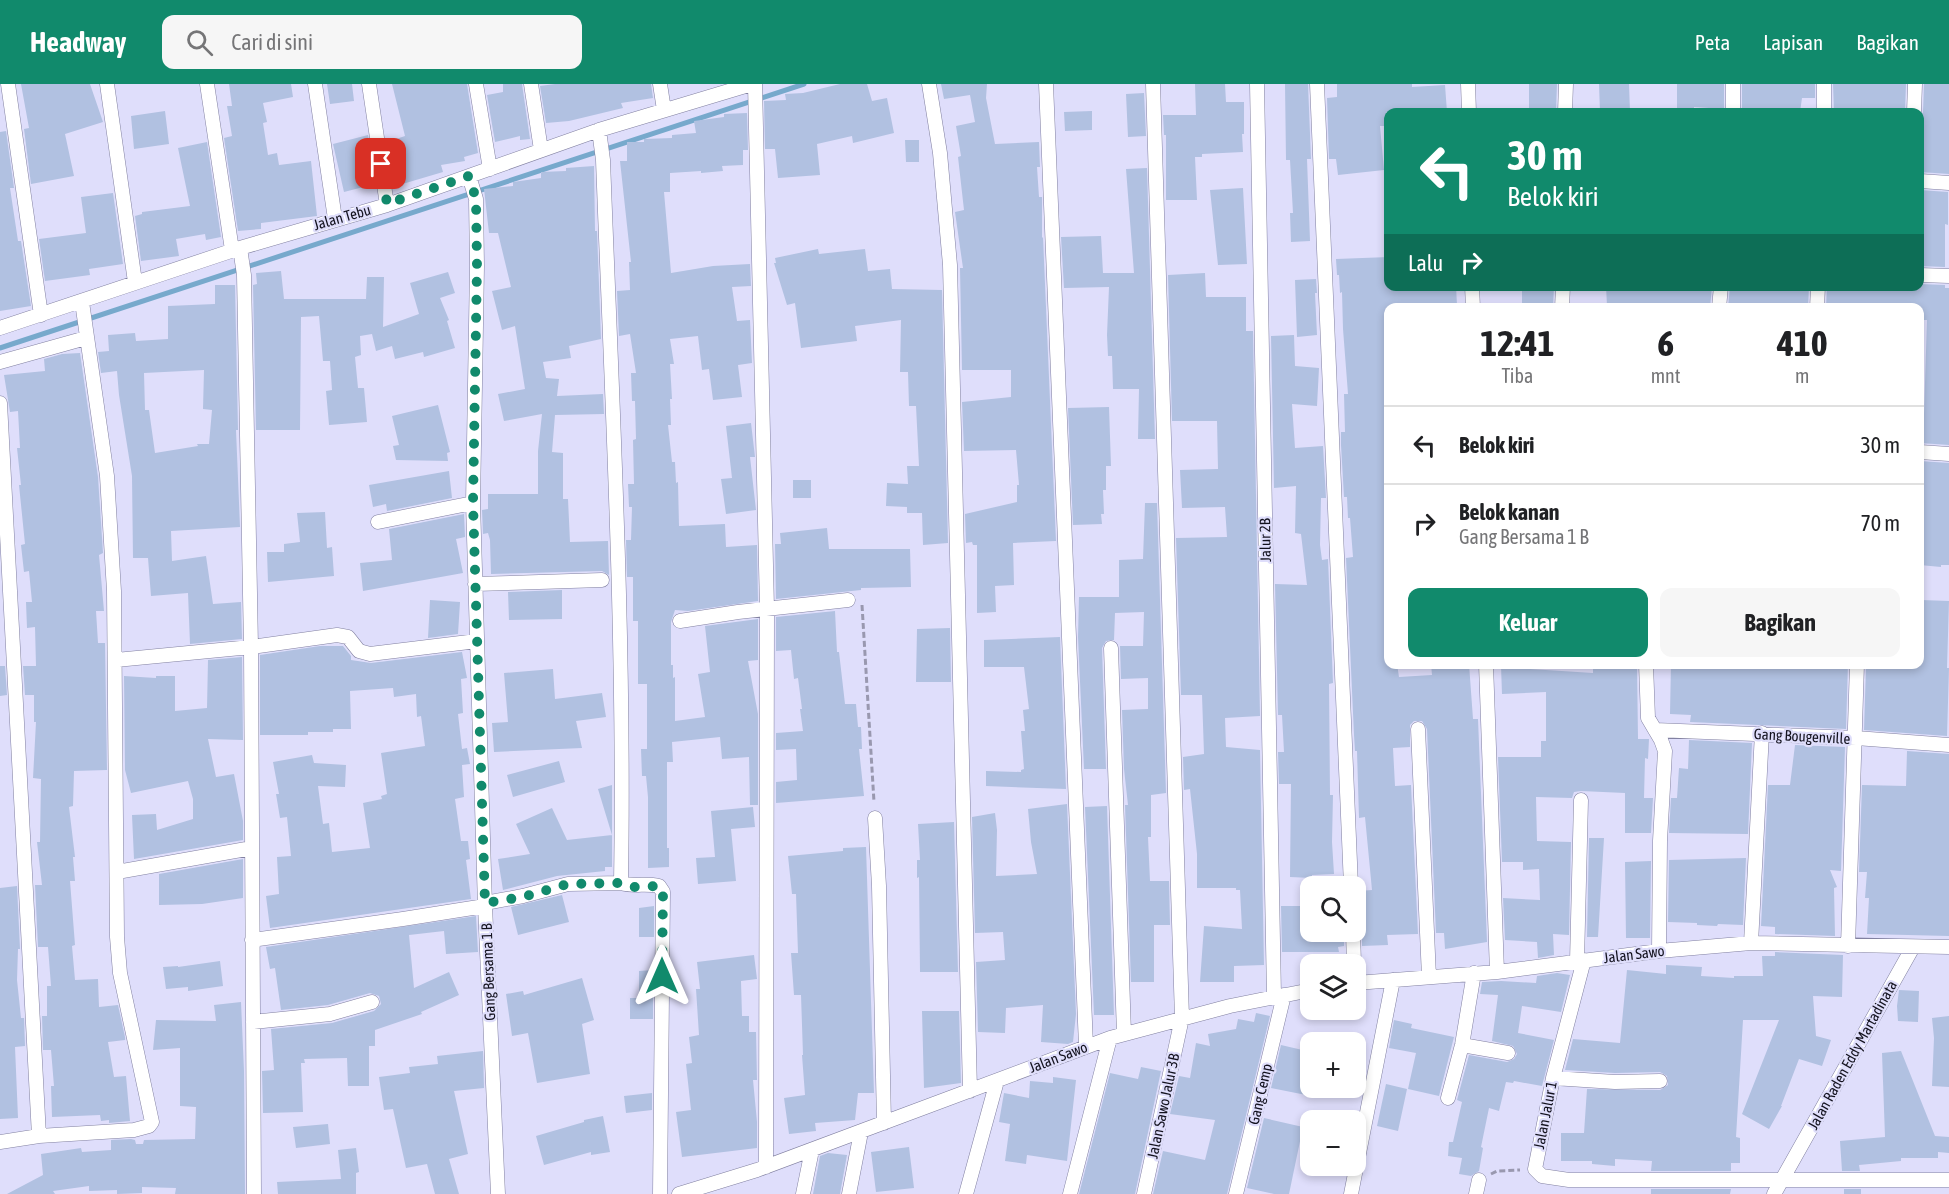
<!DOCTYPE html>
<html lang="id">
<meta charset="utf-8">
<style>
body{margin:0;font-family:"Asap Condensed",sans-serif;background:#f6f6f6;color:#202124;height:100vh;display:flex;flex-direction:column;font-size:22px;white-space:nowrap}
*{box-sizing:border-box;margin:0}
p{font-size:20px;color:#757577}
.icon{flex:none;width:33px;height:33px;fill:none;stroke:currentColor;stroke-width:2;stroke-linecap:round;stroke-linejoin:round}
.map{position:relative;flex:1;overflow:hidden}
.details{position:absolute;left:1384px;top:219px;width:540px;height:366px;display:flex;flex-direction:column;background:#fff;border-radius:12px;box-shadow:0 3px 9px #0003}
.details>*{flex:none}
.guide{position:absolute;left:1384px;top:24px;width:540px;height:183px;border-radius:12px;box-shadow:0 3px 9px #0003;background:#118a6c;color:#fff;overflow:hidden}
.tools{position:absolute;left:1300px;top:792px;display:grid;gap:12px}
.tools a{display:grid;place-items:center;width:66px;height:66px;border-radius:12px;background:#fff;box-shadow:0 3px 9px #0003;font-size:30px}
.pin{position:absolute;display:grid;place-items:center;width:51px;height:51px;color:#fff;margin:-26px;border-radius:12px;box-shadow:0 3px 9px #0006}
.me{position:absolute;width:66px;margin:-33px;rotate:0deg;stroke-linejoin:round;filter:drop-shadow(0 0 4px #0008)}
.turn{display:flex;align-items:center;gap:21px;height:126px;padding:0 24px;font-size:27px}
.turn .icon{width:78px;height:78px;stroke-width:2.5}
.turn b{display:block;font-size:42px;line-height:51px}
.then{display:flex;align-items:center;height:57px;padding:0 24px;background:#0003;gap:12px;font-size:22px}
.eta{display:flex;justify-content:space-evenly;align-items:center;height:102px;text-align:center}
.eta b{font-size:36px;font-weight:700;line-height:42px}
.primary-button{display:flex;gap:12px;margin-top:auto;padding:12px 24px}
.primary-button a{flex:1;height:69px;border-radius:12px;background:#118a6c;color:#fff;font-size:24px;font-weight:700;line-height:69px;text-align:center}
.primary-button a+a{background:#f6f6f6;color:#202124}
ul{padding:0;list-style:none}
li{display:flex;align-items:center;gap:18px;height:78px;padding:0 24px;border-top:2px solid #e0e0e0}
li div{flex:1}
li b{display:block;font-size:22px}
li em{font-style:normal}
header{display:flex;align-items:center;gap:36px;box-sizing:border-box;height:84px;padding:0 30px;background:#118a6c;color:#fff}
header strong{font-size:28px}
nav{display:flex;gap:33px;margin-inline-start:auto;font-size:21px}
.search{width:420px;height:54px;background:#f6f6f6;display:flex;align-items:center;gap:15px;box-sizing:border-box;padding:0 21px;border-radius:12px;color:#757577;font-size:22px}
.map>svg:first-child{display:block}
</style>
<header>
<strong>Headway</strong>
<div class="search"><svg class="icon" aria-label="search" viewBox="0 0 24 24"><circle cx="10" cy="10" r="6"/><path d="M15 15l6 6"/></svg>Cari di sini</div>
<nav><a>Peta</a><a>Lapisan</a><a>Bagikan</a></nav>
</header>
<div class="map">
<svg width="1949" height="1110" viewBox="0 0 1949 1110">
<rect width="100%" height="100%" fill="#dfdefb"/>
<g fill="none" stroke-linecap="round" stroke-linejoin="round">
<!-- stream -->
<path stroke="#77a9cc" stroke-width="5" d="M0 264 804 0"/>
</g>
<!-- building -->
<path fill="#b1c1e1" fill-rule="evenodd" d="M21 0H90L103 38 65 50 74 92 31 100 24 45 29 44Z
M229 0H291L293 13 263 19 267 38 263 39 268 71 277 69 279 81 311 77 317 132 261 139V145L238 147 224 54 232 52 227 22H232Z
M327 0H352L354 17 330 20Z
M392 0H467L478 69 464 73 465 77 441 81 443 88 399 101 397 94 392 95 387 58 405 52Z
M503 0H522L530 55 520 56V52L495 58 487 11 503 8Z
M555 0H651L653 14 621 19 623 24 569 37 546 39 540 2Z
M840 0H867L872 17 887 14 894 49 853 59 852 52 817 60 820 91 778 94 775 65H765L764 17 786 16 785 10 803 9Z
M941 0H987L986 14 995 60 1039 58 1040 83H1037L1039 113H1042V154L1043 153 1056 457 1013 459 1014 501 995 502 996 528 977 529V461H973L972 458 966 459 965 430 1017 418V401H1019L1016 366 964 367 962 318 1011 313V286H962L960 184H963L955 128 964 126 958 73 961 72 956 42 975 38 970 11 944 15Z
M1195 0H1225L1226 18H1244V50H1242L1243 68 1202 70V73H1195L1197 116H1166V51H1164L1163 31H1196Z
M1285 0H1308L1311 75H1307L1310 157 1291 158 1290 129H1293L1290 76H1286Z
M1337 0H1412V3L1445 1 1447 28H1386V42H1380L1384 86 1338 91 1336 75H1329L1327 14 1337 13Z
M1529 0H1557L1556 27 1529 28Z
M1599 0H1629L1630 28H1600Z
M1677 0H1724V25L1694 23V25H1677Z
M1742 0H1815V14H1802L1800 28 1742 27Z
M1833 0H1906L1905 28H1834Z
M1924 0H1949V90L1920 88 1921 34 1923 28Z
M1144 9 1146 52 1128 53 1126 10Z
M165 27 169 60 134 65 131 32Z
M1092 27V46L1065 47 1064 28Z
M747 29 748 66H743V81L722 82 723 87 701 89V87L670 89V108H664L671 189 713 182 750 180 751 202 732 203 737 237 750 236 752 279 738 281 742 313 713 316 709 285 702 286 698 252 670 255 674 280H670L672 315H670L671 341H668L672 378H675L676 399 678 398 679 442 725 440 726 463 757 461 758 517 688 527 675 526 671 538V581H673V594L675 593V637L705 633 698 590 710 588 705 542 758 535V576L748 577 758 630V721H750L749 673 722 675 720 653 672 658 673 678H667V764H669V783L648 784V713L646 692H642L641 665H647V600H638V537H633V493H627L626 456H631L632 423H629L628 400H634L633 356 636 355 635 317H632L631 289H636L630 250 619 252 617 207 630 206 629 178H631L620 77H627V58H644V55L672 54V51L696 49 694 37 724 33V30Z
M6 47 14 104H10L18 157H21L31 222 0 227V48Z
M368 51 375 100 344 108 333 60Z
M905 56H919V78H906Z
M207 58 221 153 206 156 205 150 176 155 179 172 141 177 135 132 142 130V128L190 122 178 64Z
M594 82 595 147H597L601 255 569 262 571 274 543 278 546 294 559 295 557 312 603 310 604 330 555 331 552 368 563 369V415H568L570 458 608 457 609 491 602 487 491 490 490 456 488 449 483 450 482 426 488 425V410H538V367L542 330 504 337 498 310 525 305 515 242 502 246 492 207 511 203 498 149H489L484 105 513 102V98L541 94V88L566 87V84Z
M1147 84 1155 355H1138L1139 305H1113L1112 272H1108L1107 251 1109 203 1064 204 1061 153 1101 152 1103 189H1134L1126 85Z
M1243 104 1247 180 1218 181 1210 106Z
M1920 106 1948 108V141L1945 140V183L1920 182Z
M113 109 123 180 89 185 90 191 45 197 39 155 86 149 81 113Z
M818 165 819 170 865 165 868 187 890 185 892 205 942 206 948 459 923 461 922 429H907V423L886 422 887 399 908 400 907 382H919L916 322H909L908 288H900L901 236 855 242 857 257 801 264 795 219 787 221 774 179H776L775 174Z
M1389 173V202H1456L1457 221 1389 224V580H1397L1399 593 1432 591 1431 580H1469L1473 635H1478L1487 858 1445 865 1444 849H1436L1427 645 1422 637H1414L1410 641V663L1393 664 1395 702 1411 701 1418 850 1387 851 1388 861 1362 862V847L1356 840V809L1358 807 1372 806 1365 733 1359 734 1357 667H1355L1354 651 1346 474 1353 473 1350 434H1348L1347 413H1344L1341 361V348H1345L1344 310H1348L1343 245 1342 208 1340 209 1339 191H1337L1336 175Z
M281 187 284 215H366L367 193H384L383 243 419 230 410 199 448 188 455 209 440 214 449 236 447 237 455 264 424 273 423 268 395 275 392 262 376 267 372 250 360 252 361 271 355 273 358 304H364L367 338 329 341 326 307 332 306 330 277H323L319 232 301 233 300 346H256L253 201 257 200 256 189Z
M1205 189 1206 213H1246V247H1253L1260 632 1225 634 1226 663 1260 666 1264 881 1234 882V898H1200L1204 842 1242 845 1240 806H1236V804H1197V770L1190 705 1184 706 1183 673 1204 670 1202 611H1181L1176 454 1227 453 1225 423 1182 424 1180 386 1218 385 1217 337H1172L1168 191Z
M1316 195 1317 209H1315L1317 251 1297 253 1295 196Z
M1920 200 1945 201V204H1949V361L1920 359V330H1924L1927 236H1920V224H1826L1827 202H1920Z
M215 201H235L238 346H236L240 443 171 447 172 477 206 472 213 520 241 518 242 555 190 560 188 509 151 512 148 474H133L132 392 119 311 117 287 101 289 98 268 109 267 108 251 135 249 136 257 168 255V222L215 220ZM204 286 203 325 212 326 209 360H197L198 362 155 369 149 326H145L144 289Z
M1522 202H1554L1553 224H1522Z
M1606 202H1712L1710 224H1650L1649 221 1607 222Z
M1730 202H1809L1808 224H1728Z
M1294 251 1295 282 1319 284 1317 322 1292 320 1295 364 1323 362 1326 414H1321L1320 461 1322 476 1328 475 1333 599 1329 600 1330 711H1333L1332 758 1334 790 1312 791V794L1290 793 1291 700H1279L1278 668H1284L1282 631H1278L1275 500 1307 501 1301 450 1295 449 1296 402 1274 404 1271 252Z
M80 269 98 393 103 469 99 471 104 527H96L98 559H105L107 686 74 687 73 722 69 723 75 773H73L75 797H70L75 861 72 862 75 896 98 895 99 923 118 921 125 953V956L108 958 114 993 126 992 130 1037 109 1039V1036L101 1037 100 1031 52 1033 51 1002H54L51 966H43L42 932H47V902H51L48 863H38L35 801H42L37 758H40L41 695 33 694 36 638H34V611H25L23 582H36L35 543 27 544 26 518H32L29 487 24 488 21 461 25 460 19 401H21L17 364H20L18 327 10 328 4 291 45 287 44 275 62 270Z
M438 321 450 368 447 369 448 377 396 376 393 362 399 361 392 332Z
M1109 323 1111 382H1106V406H1103L1104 430H1101L1102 440 1073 441 1068 324Z
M751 339 755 373H750L756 426 726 430 721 395 732 394 726 342Z
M1920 377 1949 379V481H1941V483L1920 481 1922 416H1920Z
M449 387 452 414 387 427 386 420 373 423 369 401Z
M793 396H811V414H793Z
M1145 419H1157L1166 709 1151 711V753H1148L1150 797H1169L1170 841H1154V898H1131L1125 721H1128L1124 685 1122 626 1148 625V594L1121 595 1120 562H1143L1144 528 1115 529 1114 556 1106 557 1102 564 1106 685H1084L1078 553 1079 513H1119V476L1143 475Z
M325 428 327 464 332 463 334 492 268 498 267 468H284V460L300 458 297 429Z
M464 430 465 453 456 455 463 489 363 507 360 479 392 476 389 445Z
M827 444 829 465H910L911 503 861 504V506L776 515 775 460H781L780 449Z
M562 506V535L509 536 508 508Z
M430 516 460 518 458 550 428 554Z
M1921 516 1949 517 1947 584H1949L1947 652 1864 646 1866 583 1891 584V580L1920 582Z
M835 527 837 568H839L845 620H856L858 643H861L862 665H859L864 712 776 719V698L797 696 796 665 776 666V649L803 647 800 625H802L798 594 794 595 791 566 776 567V533Z
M950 544 951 598H916L917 545Z
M1060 553 1066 705 986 702V687L1021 688V686L1024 685 1021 647H1025L1023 626 1029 625 1024 583H984V556Z
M320 562H343L351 572V576L371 579 462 568 467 594 461 595 463 629 458 630 462 665 467 664 470 680 462 681 464 713 455 715 461 757H468L470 775 466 776 471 815 270 844 266 812 279 810 277 773 291 772 287 733 280 734 276 710H279L273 678 312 671 314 679 346 681 345 703 318 702 323 740 329 739 332 768 370 764 363 719 382 715 381 712 387 710 381 669 425 662 421 632 417 633 416 610 394 613 393 604 350 607 351 645H333V648H308V651H260V571Z
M242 573 243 656 208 655 216 693 234 690 243 737V756L134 775 132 731 156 730 157 746 193 735V715L188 697 131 709 125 686 124 592 156 594V592H175V627L207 624 208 576Z
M1593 580H1637L1638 655H1649L1648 675 1645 674 1644 714H1653L1651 749H1625V709L1581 707 1574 708 1572 714 1536 713 1537 757 1571 758 1569 851 1553 850 1554 871 1538 874 1537 858 1505 856 1503 814 1540 816 1539 785 1523 786V778H1502L1498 673H1541V657H1546V608L1502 610 1501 582 1530 581V585L1593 589Z
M1671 580H1848L1846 645 1690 638 1691 631 1670 630Z
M0 582H5L7 611 0 612Z
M553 585 555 615 602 609 606 633 576 637 582 664 494 668 492 639 508 638 504 589Z
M1689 656 1752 659 1748 750 1669 749 1671 714H1677L1679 684 1688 685Z
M1795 661 1845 663 1841 787 1830 786 1837 803 1834 804 1835 852 1775 850V843L1761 842 1768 701H1790Z
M1907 667 1949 670V852L1867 850 1869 814H1865L1867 788H1859L1862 701 1906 702Z
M559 677 565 698 513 713 507 691Z
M612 701V783H605V787L557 792 503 806 498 775 530 770 516 740 552 724 567 756 612 751 598 705Z
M1067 720 1076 930 1073 958 1068 960 1041 958 1043 921 1006 924 1005 949 978 948 976 878 1005 876 1003 848 975 849 972 733 995 729 997 746 996 792 1037 790 1031 758 1028 725Z
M1107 722 1114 931H1094L1085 723Z
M753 723 755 743 731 745 736 797 698 800 696 774 715 773 711 727Z
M954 738 958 888H920L919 793 917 794V776H920L918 740Z
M1589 754H1604L1598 853H1587Z
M866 763 874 1009H858L855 1036 815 1039 816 1047 789 1050 784 1014 805 1011 802 971H803L801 911H794L791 869H798L796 810H792L788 772 843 767V764Z
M1746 774 1743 841 1718 840 1717 842 1697 841V839L1668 838 1669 776Z
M243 775V814L202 820 159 821V790Z
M1651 777 1650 854H1626L1625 778Z
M17 802 20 865H18L17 896 21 934H24L25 962 15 963 18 1034 0 1035V804Z
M562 811 569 838 518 851 511 823Z
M654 822V853H639V824Z
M1281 822H1311V848H1344V862L1338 863 1339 868H1282Z
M476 832 478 868 446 870 444 847 409 851 414 904 449 888 459 911 421 928 422 930 375 946V962H369V1002H348L347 974 304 975 305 979H301L303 1028 263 1029 262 987 274 986 271 945 332 939 374 927 381 920 379 912 370 909 328 921 281 926 275 884 270 885 266 863Z
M1775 868 1843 871 1842 913 1813 912 1816 952 1831 956 1822 982 1799 975 1781 1022H1782L1769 1045 1742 1030 1779 936H1743L1736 1053 1740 1054V1079H1731V1087H1651L1652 1077 1615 1075V1082L1592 1080V1077H1561V1049H1584L1587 1005 1660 1006 1668 1001 1667 992 1660 988 1615 989 1565 986 1573 955 1620 959 1627 886 1666 890V881L1702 883 1701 892 1734 894V892H1763L1762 872H1775Z
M754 871 757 895 741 897 742 932H749V948H756L757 996H753L757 1038V1064L682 1073 676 1028 691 1026 686 980 692 979 689 953 699 951 696 905H700L697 878Z
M220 877 223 902 188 907V903L166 905 163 883 178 882V883Z
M653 886V935H630V914H639V887Z
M1557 889 1570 891 1561 928 1522 922 1518 949 1554 956 1542 1002 1514 997 1513 999 1506 998 1499 1027 1489 1024 1481 1063 1483 1064 1479 1087 1471 1092 1459 1090 1462 1074 1448 1072 1449 1058H1453L1462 1018 1457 1016 1469 971 1507 978 1514 975 1517 970 1513 962 1492 957 1498 911 1480 910 1482 898 1501 897 1536 899 1537 892Z
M582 894 594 936 582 940 590 990 537 999 528 949 512 952 506 910 523 907 524 911Z
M1899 906 1919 907 1918 938 1898 937 1897 922Z
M241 918 244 987 245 1110H175L176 1104 142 1103V1109L117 1110V1106L89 1107V1102L53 1107 55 1110H7L43 1091 41 1070 81 1064 82 1068 111 1066V1056L131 1055 135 1056 136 1060H143L144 1056 195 1055 196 1023 180 1022V964L153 966 156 936 216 937 214 921Z
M922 927H959L961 999 924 1004Z
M1256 929 1270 932 1227 1110H1153L1163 1067 1205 1076 1215 1036 1170 1030 1179 992 1190 994 1196 959 1210 962 1208 950 1236 945 1238 935 1254 938Z
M1949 932V1003L1932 1002 1934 954 1932 934Z
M1394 936 1412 940 1411 944 1454 953 1439 1012 1408 1005 1416 969 1389 964Z
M1281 961 1311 968V1012L1271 1004Z
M483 967 484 1004 454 1007 468 1070 449 1075 459 1110H435L427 1080 406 1084 393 1025 384 1026 379 993 410 989 409 983 438 980 437 972Z
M1901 967 1935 1052 1949 1053V1069L1938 1068V1074H1901V1077L1859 1081 1860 1087H1842L1840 1057 1885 1053 1882 969Z
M1141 983 1161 987 1135 1110H1079L1110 989 1138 995Z
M1053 993 1076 996 1067 1077 1027 1071 1026 1080 1005 1077 1010 1040 999 1038 1004 1009 1029 1014 1030 997 1053 999Z
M1386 1000 1407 1005 1398 1047 1377 1042Z
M652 1009V1026L626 1029 624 1012Z
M603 1032 610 1068 591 1071V1068L544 1081 536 1052 584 1038V1036Z
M1264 1034 1303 1043 1289 1110H1274L1247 1104Z
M328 1040 330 1060 296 1064 293 1043Z
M909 1063 914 1104 876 1108 871 1068Z
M356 1064 359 1088 356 1089V1110H278L277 1098 341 1095 338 1066Z
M828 1069 847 1071 840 1110H813L820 1072Z
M1651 1105H1731L1730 1110H1651Z
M1844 1105H1861V1110H1844Z"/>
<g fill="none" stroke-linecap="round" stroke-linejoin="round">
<defs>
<path id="minor" d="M8 0 41 231
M107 0 135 198
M207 0 232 166
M315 0 335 135
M369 0 387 121
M476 0 490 85
M531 0 541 66
M660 0 664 26
M755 0 767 525 766 1083
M929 0 940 69 950 181 970 1007
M1046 0 1086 962
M1257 0 1274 912
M1317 0 1351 802
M1468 0 1469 28
M1565 28 1566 0
M1733 28V0
M1824 28V0
M1914 28 1915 0
M599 46 603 76C612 317 625 558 621 799 635 803 645 799 659 802L663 808 660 1110
M469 92 476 115 477 182 473 419 485 822 498 1110
M1920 97 1949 99
M240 164 244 191 251 563 254 1110
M1920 191 1949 192
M1472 202 1473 224
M1562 224 1563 202
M1719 224 1721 202
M1817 224 1818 202
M0 244 240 164 387 121 599 46 752 0
M0 278 86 254
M0 319 39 1052
M1920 368 1949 370
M378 438 473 419
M475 500 602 496
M680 537 738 528 848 516
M1111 564 1124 950
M116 576 251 563 337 551 348 553 359 567 370 570 477 557
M1486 580 1497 888
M1646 580 1648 634 1661 656 1665 667 1660 757 1659 867
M1418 645 1429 893
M1655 646 1856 654 1949 661
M875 734 879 802 884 1039
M117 788 252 764
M485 819 523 812 568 800 621 799
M1353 848 1354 880
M252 856 403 835 485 822
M1751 859 1762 649
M1848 862 1857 580
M1584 876 1553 994 1535 1085 1542 1092 1569 1096H1949
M1577 877 1581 716
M1356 899 1497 888 1659 867 1751 859 1949 863
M253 938 330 930 372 918
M1462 961 1508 969
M1553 994 1615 998 1660 997
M1448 1014 1462 961 1474 889
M0 1058 39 1052 134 1046 149 1042 152 1038 120 889 117 853 114 507 107 392 82 218
M679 1110 757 1086 1110 954 1230 922 1311 906
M803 1110 812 1066
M849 1110 861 1048
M966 1110 997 997
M1070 1110 1110 954
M1144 1110 1182 934 1153 0
M1236 1110 1284 911
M1351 1110 1393 896
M1476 1110 1479 1096
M1774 1110 1913 863"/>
</defs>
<!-- minor casing -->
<use href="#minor" stroke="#8281a1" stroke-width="15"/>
<!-- path -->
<path stroke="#9998af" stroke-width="3" stroke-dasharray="6 3" stroke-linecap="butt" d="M862 521 874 718
M1491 1090 1497 1087 1520 1086"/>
<!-- minor -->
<use href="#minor" stroke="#fff" stroke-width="14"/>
</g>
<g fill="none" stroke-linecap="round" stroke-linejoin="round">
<!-- route -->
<path stroke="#118a6c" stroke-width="10" stroke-dasharray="0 18" d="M381 80 387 120 469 92 476 115 477 182 473 419 485 819 523 813 568 800 621 799 634 803 659 802 663 808 662 892"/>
</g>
<g text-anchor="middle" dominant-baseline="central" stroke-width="4.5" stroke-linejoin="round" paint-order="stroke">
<!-- street labels -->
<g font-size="15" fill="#13121e" stroke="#dfdefb">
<text transform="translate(342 133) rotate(-16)">Jalan Tebu</text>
<text transform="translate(1265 456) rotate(-91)">Jalur 2B</text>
<text transform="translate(1802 652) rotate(3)">Gang Bougenville</text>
<text transform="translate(1634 870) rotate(-7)">Jalan Sawo</text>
<text transform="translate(488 888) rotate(-92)">Gang Bersama 1 B</text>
<text transform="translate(1852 971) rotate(-61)">Jalan Raden Eddy Martadinata</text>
<text transform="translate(1058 973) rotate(-21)">Jalan Sawo</text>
<text transform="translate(1260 1010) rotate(-77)">Gang Cemp</text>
<text transform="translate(1163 1022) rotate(-78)">Jalan Sawo Jalur 3B</text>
<text transform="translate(1545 1031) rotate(-79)">Jalan Jalur 1</text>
</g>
</g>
</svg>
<div class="tools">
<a><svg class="icon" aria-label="search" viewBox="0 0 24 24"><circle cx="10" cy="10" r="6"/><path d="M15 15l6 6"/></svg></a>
<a><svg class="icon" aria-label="layers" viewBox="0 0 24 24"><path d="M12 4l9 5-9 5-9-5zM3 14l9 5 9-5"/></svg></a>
<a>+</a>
<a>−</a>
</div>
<div class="pin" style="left:381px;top:80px;background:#d93025"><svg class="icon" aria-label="arrive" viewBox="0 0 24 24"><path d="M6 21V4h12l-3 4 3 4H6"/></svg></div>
<svg class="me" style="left:662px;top:892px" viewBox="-20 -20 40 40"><path d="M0-17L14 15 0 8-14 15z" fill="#118a6c" stroke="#fff" stroke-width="4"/></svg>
<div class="guide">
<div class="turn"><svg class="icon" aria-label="left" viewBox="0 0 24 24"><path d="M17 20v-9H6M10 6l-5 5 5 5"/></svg><div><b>30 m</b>Belok kiri</div></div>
<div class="then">Lalu<svg class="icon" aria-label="right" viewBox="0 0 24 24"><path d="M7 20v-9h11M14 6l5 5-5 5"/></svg></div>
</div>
<section class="details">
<div class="eta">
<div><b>12:41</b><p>Tiba</p></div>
<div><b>6</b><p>mnt</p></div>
<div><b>410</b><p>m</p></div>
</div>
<ul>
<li><svg class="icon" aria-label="left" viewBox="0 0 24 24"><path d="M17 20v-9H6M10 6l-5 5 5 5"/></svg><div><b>Belok kiri</b></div><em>30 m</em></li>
<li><svg class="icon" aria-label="right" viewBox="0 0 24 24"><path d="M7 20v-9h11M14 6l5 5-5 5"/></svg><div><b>Belok kanan</b><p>Gang Bersama 1 B</p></div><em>70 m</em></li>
</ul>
<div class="primary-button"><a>Keluar</a><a>Bagikan</a></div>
</section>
</div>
